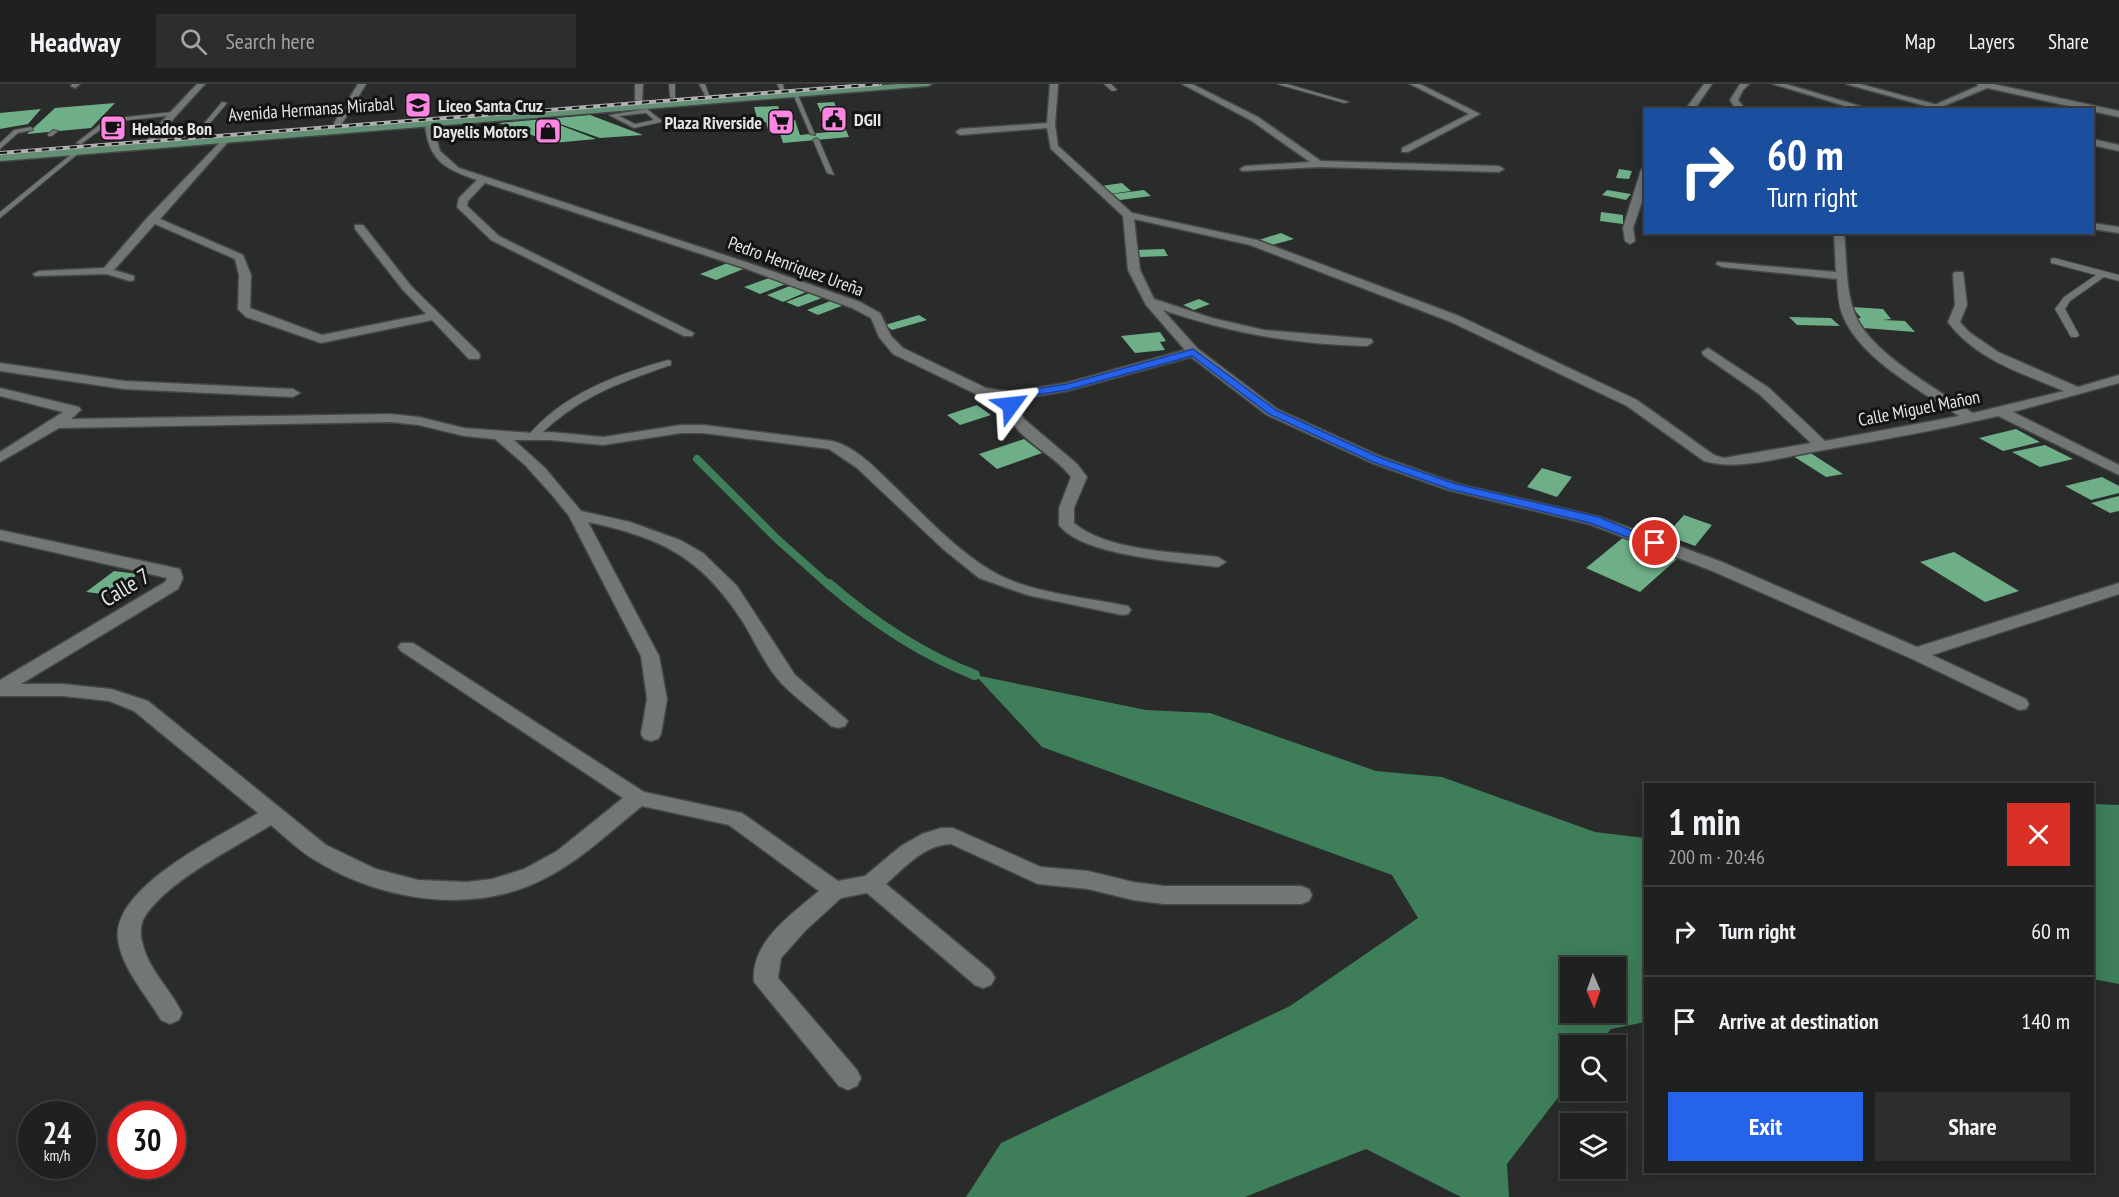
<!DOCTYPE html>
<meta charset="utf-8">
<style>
body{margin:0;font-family:"PT Sans Narrow",sans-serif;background:#2c2e2d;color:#f1f3f6;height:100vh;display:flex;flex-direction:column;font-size:22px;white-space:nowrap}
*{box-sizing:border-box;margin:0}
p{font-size:20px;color:#a1a3a5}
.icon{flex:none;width:33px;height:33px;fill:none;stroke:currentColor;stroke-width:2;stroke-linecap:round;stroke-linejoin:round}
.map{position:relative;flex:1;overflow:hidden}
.sheet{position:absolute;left:1644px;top:699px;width:450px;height:390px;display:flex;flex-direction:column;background:#1f2120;border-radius:0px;box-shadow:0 3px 15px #0003,0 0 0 2px #3c3e3e}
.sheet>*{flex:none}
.guide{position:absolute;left:1644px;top:24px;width:450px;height:126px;border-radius:0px;box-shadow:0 3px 15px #0003,0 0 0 2px #3c3e3e;background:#1a4fa0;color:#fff;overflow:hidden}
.needle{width:39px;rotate:178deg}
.buttons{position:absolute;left:1560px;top:873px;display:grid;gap:12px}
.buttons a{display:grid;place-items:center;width:66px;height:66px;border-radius:0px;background:#1f2120;box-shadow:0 3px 15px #0003,0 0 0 2px #3c3e3e;font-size:30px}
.speed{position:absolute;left:18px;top:1017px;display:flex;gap:12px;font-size:30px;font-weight:700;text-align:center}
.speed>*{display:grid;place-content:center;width:78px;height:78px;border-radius:50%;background:#1f2120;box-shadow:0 3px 15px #0003,0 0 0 2px #3c3e3e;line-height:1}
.speed small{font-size:15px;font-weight:400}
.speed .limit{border:9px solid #d22;background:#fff;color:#111}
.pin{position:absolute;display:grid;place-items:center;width:51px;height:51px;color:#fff;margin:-26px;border:3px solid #fff;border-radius:50%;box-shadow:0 2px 6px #0007}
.me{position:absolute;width:66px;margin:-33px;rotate:60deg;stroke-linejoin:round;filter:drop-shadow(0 0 4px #0008)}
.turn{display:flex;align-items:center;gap:21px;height:126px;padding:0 24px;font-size:27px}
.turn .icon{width:78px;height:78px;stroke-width:2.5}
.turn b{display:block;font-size:42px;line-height:51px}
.round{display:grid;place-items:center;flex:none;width:63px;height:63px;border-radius:0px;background:#2c2e2d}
.overview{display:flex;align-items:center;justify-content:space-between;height:102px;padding:0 24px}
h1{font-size:36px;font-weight:700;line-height:45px}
.button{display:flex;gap:12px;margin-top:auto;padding:12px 24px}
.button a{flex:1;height:69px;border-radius:0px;background:#2563eb;color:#fff;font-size:24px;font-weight:700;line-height:69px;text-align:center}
.button a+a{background:#2c2e2d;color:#f1f3f6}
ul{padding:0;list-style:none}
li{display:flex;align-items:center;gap:18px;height:90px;padding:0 24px;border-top:2px solid #3c3e3e}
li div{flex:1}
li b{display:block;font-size:22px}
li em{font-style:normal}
header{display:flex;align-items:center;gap:36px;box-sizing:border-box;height:84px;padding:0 30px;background:#1f2120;border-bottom:2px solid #3c3e3e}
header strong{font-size:28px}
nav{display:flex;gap:33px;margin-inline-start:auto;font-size:21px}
.search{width:420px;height:54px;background:#2c2e2d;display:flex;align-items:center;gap:15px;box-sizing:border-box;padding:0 21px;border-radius:0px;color:#a1a3a5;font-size:22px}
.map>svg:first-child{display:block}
</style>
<header>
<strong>Headway</strong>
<div class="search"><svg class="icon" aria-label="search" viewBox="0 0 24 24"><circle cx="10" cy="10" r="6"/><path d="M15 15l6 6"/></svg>Search here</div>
<nav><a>Map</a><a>Layers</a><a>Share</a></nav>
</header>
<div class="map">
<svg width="2119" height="1113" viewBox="0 0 2119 1113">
<rect width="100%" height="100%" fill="#292c2a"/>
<!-- water -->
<path fill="#3e7e59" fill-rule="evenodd" d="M975 591 1146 626 1210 629 1376 687 1442 693 1595 748 1645 754V938L1611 945 1598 961 1570 962V998L1507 1080 1509 1113H1461L1366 1065 1245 1113H966L1001 1059 1290 922 1418 834 1392 791 1042 663ZM1570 884H1616V928H1570Z
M2093 720 2119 721V900L2093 895Z"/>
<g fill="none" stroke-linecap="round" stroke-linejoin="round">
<!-- stream-far1 -->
<path stroke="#3e7e59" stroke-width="8" d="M697 375 777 455 830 502"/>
<!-- stream -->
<path stroke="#3e7e59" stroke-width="10" d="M829 500C873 538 921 570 975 591"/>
</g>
<!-- building -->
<path fill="#6eaf88" d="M834 18 849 53 783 59 780 49H769L766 38H758L754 23 778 22 783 37 795 36 800 51 829 48 817 19Z
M115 19 91 44 27 50 55 24Z
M41 25 28 40 0 45V29Z
M590 31 643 51 600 54 546 35Z
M544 35 596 55 553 59 499 39Z
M1619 85 1632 87 1629 95 1616 94Z
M1122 99 1131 107 1109 110 1101 102Z
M1144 106 1151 112 1120 116 1113 110Z
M1607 106 1631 110 1626 116 1602 111Z
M1601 128 1623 131V140L1600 137Z
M1281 149 1294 155 1272 161 1259 156Z
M1164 165 1168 172 1138 173 1135 166Z
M730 178 746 184 716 196 700 190Z
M772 193 788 199 760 210 744 203Z
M795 200 811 206 783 218 767 211Z
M815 207 827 212 798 223 786 218Z
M1199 215 1210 220 1194 226 1183 221Z
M833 216 844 221 818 231 807 226Z
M1852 223 1883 225 1891 235 1883 236 1905 237 1915 248 1863 244 1854 234H1861Z
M919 231 927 236 892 246 885 241Z
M1789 233 1831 234 1840 242 1797 241Z
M1160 248 1166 257 1160 258 1165 266 1135 269 1121 252Z
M977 321 991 331 960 341 947 331Z
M2016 345 2040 358 2003 367 1979 354Z
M1024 355 1042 369 997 385 979 370Z
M2045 361 2073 375 2040 383 2012 368Z
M1809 368 1843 390 1826 393 1793 372Z
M1542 384 1572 393 1557 413 1527 403Z
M2102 393 2119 402V409L2091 416 2065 402Z
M2119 412V427L2110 429 2091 419Z
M1684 431 1712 441 1695 462 1666 451Z
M1625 452 1678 474 1640 508 1586 484Z
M1954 468 2019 507 1985 518 1920 478Z
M114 487 138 490 111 511 86 508Z"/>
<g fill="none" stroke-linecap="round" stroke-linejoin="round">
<defs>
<path id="service" d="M669 0H675V14L670 13Z
M699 0H705L709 11H705Z
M777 0H783L784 6H780Z
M1104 0H1111L1117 6 1112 7Z
M1277 0H1287L1349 18 1344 19Z
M793 10 798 11 815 51 810 50Z
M222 18 227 19 200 51H196V49Z
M647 25 661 36V38L634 44 609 31ZM646 29 654 36 635 40 619 32Z
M173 28 175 31 111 38 81 60 76 59 107 35Z
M31 43 33 46 18 49 0 65V59L14 46Z
M53 46 58 47 52 52H48V50Z
M816 54 819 56 834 91 827 89 813 56Z
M74 68 79 69 0 134V128Z
M2054 174 2119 191V197L2104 193 2070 217 2065 225 2079 251 2077 253H2071L2055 225 2064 213 2096 191 2051 179V175Z
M668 276 671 277V281C618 299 576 314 536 355H528L527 353C561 311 617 290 668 276Z"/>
<path id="minor" d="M72 0H80L75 4 71 2Z
M197 0H205L155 55H149V51Z
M358 0H366L341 41H335L334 39Z
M635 0H643L642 18 635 16Z
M1050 0H1058L1055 41 1058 62 1132 129 1257 156 1459 232 1637 316 1714 371 1724 374 1811 359 1759 310 1703 271 1702 268 1708 264 1769 304 1825 357 1959 332C1922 307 1860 275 1843 232 1838 221 1838 207 1837 195L1722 183 1716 180 1718 178 1836 188 1834 148H1844C1847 175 1845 205 1855 230 1869 268 1940 307 1973 329L2064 307C2022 289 1976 276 1948 238L1955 221 1953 190 1955 188H1963L1967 221 1960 238 1969 248 1998 268 2078 303 2119 291V299L2013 328 2119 381V391L1998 332C1939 346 1875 357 1813 368 1778 374 1739 387 1704 377L1627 322 1451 238 1250 161 1134 135 1140 186 1154 215 1212 234 1264 246 1371 255 1373 258 1367 262C1293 260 1234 250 1163 226L1198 265 1277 325 1382 373 1458 400 1600 433 1722 478 1917 563 2119 499V510L1932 571 2026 615 2029 620 2026 625 2019 626 1910 574 1710 486 1589 440 1448 406 1372 379 1267 331 1191 273 1067 307 1019 315V325L1024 335 1077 380 1087 393 1074 424V439C1106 467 1177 468 1218 473L1226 478 1218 483C1180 478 1082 472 1059 441V424L1071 393C1051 366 1006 353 1005 315L978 311 893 270 879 253 871 234 852 224 744 184 485 99 468 117 467 122 499 152 694 249 692 252H684L491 156 457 123 459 114 477 96C445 85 429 77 425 41L432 39 440 67 459 84 752 180 860 218 880 229 891 252 903 264 986 304 1012 308 1066 299 1185 266 1146 221 1128 186 1123 132 1051 65 1047 44 960 51 956 48 960 45 1047 39Z
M1182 0H1192L1258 33 1321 77 1499 82 1504 85 1499 88 1319 83 1242 87 1240 85 1245 82 1310 78 1252 37Z
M1410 0H1420L1480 30 1408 68H1402V64L1469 30Z
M1704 0H1712L1694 26H1685Z
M1740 0H1749L1743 6 1738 16 1746 26H1736L1730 16Z
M1773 0H1786L1873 26H1858Z
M1977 0H1993L2119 27V33L1987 4 1939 24 1932 22 1978 2Z
M224 54 229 57 227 59 160 135 243 171 251 191 250 224 322 251 426 230 403 206 355 145V141H363L411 202 479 269 480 272 479 275H469L432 236 321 259 246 233 238 225 239 191 235 175 155 140 114 186 134 192V196L130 197 106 190 35 192 33 190 39 187 104 184 148 133Z
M1646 83V106L1633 144 1635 157 1630 160 1625 157 1623 144 1641 86Z
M2092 139 2119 143V149L2092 145Z
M0 279 124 297 293 305 300 309 293 313 124 305 0 287Z
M0 304 79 323 81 326 71 335 390 330 419 333 464 344 532 349 550 348 603 353 681 341H703L832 357C857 363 876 385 894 402 924 431 954 464 990 486 1028 509 1079 512 1122 521L1128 522 1131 526 1128 530 1122 531 1027 511 979 494 943 465 857 384 829 365 703 349H681L603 361 550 356H514L545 384 581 427 630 438 680 456 703 469 737 502 795 591 848 637 845 642 838 644 831 642C815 628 797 615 782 600 766 583 755 558 743 538 701 473 662 454 588 438L659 572 667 615 661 650 658 655 651 657 644 655 641 650 647 615 641 572 569 432 552 411 525 381 495 355 464 352 419 341 390 338 59 344 0 378V368L63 328 0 312Z
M0 446 180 485 183 494 178 505 21 600H63L111 605 148 617 326 761 376 785 418 796 467 798 492 795 524 785 557 767 623 714 401 567 398 563 401 559H413L644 708 742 729 838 797 865 792 901 762 922 750 941 744H953L1041 783 1088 787 1133 798 1164 802H1301L1309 805 1312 811 1309 817 1301 820H1164L1133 816 1088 805 1038 800 951 760C924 761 905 783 886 800L991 887 995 894 991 901 983 904 975 901 867 809 841 814 806 846 781 874 778 894 857 986 861 994 857 1002 848 1006 839 1002 754 898C750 858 792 830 819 807L729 741 642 722C610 748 580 777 542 796 470 832 376 816 310 773 296 764 284 752 271 741 236 763 165 798 144 834 140 841 140 853 143 861 149 886 171 906 182 929L179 936 170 940 161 936C147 912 122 885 118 856 111 803 219 753 258 729L134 627 109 617 63 612H0V596L165 498 167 494 0 456Z"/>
<path id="tertiary" d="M1846 0H1860L1956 26H1940Z
M2092 55 2119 61V67L2092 61Z"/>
<path id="primary" d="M897 0H932L928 2 0 77V71Z"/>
</defs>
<!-- service casing -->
<use href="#service" stroke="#444745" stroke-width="2"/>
<!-- minor casing -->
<use href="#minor" stroke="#444745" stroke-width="3"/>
<!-- tertiary casing -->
<use href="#tertiary" stroke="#444745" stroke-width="3"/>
<!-- primary casing -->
<use href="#primary" stroke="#444745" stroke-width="3"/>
<!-- service -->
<use href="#service" fill="#727674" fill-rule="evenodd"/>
<!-- minor -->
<use href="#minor" fill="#727674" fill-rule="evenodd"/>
<!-- tertiary -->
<use href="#tertiary" fill="#727674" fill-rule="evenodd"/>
<!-- primary -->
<use href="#primary" fill="#629075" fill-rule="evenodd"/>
<defs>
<path id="rail" d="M0 69 880 0"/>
</defs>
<!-- rail casing -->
<use href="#rail" stroke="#afb1b0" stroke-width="4"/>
<!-- rail -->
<use href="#rail" stroke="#131413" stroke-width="2" stroke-dasharray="7" stroke-linecap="butt"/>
</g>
<!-- route -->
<path fill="#2563eb" stroke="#184099" stroke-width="1.5" d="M1193 265 1276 326 1381 374 1456 400 1599 433 1662 459 1660 462H1651L1590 439 1449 405 1373 378 1269 330 1192 272 1067 306 1017 314 1015 323 1006 321 1009 309 1067 300Z"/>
<!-- icons -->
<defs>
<symbol id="school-square" viewBox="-11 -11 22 22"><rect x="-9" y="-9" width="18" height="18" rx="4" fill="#fd86e2" stroke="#131413"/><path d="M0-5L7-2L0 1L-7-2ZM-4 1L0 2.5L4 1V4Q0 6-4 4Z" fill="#111"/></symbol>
<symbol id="civic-square" viewBox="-11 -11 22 22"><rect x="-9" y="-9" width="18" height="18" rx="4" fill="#fd86e2" stroke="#131413"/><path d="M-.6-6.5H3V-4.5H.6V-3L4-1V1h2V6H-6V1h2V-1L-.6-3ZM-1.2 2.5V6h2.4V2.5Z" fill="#111"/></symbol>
<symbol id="supermarket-square" viewBox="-11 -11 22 22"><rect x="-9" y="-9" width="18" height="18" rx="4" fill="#fd86e2" stroke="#131413"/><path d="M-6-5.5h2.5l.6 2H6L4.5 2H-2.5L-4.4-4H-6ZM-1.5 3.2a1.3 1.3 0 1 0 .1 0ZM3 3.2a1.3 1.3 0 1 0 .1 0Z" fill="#111"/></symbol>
<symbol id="cafe-square" viewBox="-11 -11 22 22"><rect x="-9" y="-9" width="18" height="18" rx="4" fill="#fd86e2" stroke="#131413"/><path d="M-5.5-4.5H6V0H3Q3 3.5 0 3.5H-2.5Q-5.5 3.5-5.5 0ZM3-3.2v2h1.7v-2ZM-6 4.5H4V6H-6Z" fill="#111"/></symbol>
<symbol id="shop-square" viewBox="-11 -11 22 22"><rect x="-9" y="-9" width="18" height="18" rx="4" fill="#fd86e2" stroke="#131413"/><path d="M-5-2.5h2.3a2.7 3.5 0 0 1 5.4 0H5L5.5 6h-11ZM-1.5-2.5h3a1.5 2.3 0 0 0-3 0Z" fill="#111"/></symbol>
</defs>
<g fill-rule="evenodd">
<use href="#school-square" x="403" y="6" width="30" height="30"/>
<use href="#civic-square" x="819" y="20" width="30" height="30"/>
<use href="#supermarket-square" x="766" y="23" width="30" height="30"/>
<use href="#cafe-square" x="98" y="29" width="30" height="30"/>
<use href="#shop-square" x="533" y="32" width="30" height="30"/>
</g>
<g text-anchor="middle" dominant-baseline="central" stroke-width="6" stroke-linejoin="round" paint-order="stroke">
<!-- far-poi labels -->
<g font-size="18" font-weight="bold" fill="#e3e5e4" stroke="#131413" text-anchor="start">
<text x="438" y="21">Liceo Santa Cruz</text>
<text x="854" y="35">DGII</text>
<text x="762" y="38" text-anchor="end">Plaza Riverside</text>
<text x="132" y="44">Helados Bon</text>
<text x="528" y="47" text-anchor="end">Dayelis Motors</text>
</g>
<!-- far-street labels -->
<g font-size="18" fill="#e3e5e4" stroke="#131413">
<text transform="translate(311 25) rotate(-4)">Avenida Hermanas Mirabal</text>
<text transform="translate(796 182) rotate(20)">Pedro Henriquez Ureña</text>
<text transform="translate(1919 324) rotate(-11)">Calle Miguel Mañon</text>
</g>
<!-- street labels -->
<g font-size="22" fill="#e3e5e4" stroke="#131413">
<text transform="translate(125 503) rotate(-31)">Calle 7</text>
</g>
</g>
</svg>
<div class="buttons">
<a><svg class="needle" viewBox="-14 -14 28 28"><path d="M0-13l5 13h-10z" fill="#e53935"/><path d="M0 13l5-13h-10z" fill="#a1a3a5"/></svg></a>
<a><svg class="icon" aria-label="search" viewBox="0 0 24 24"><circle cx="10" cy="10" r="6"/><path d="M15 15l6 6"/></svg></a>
<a><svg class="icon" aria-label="layers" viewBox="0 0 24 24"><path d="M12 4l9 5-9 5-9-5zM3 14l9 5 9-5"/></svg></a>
</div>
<div class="speed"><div>24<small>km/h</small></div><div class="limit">30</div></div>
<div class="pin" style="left:1655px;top:459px;background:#d93025"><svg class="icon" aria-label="arrive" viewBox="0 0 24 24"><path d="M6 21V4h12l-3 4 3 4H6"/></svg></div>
<svg class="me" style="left:1011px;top:321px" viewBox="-20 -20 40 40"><path d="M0-17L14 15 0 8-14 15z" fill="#2563eb" stroke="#fff" stroke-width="4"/></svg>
<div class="guide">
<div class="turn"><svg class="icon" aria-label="right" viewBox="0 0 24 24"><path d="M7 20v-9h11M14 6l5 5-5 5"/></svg><div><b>60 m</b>Turn right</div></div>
</div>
<section class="sheet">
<div class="overview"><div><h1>1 min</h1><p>200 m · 20:46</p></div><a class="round" style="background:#d93025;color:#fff"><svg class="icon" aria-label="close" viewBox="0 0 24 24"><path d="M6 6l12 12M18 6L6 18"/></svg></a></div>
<ul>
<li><svg class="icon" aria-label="right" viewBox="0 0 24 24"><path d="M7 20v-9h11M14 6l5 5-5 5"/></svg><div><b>Turn right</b></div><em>60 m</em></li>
<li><svg class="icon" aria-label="arrive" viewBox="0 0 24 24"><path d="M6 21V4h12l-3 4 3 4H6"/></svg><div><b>Arrive at destination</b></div><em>140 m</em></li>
</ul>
<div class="button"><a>Exit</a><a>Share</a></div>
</section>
</div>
